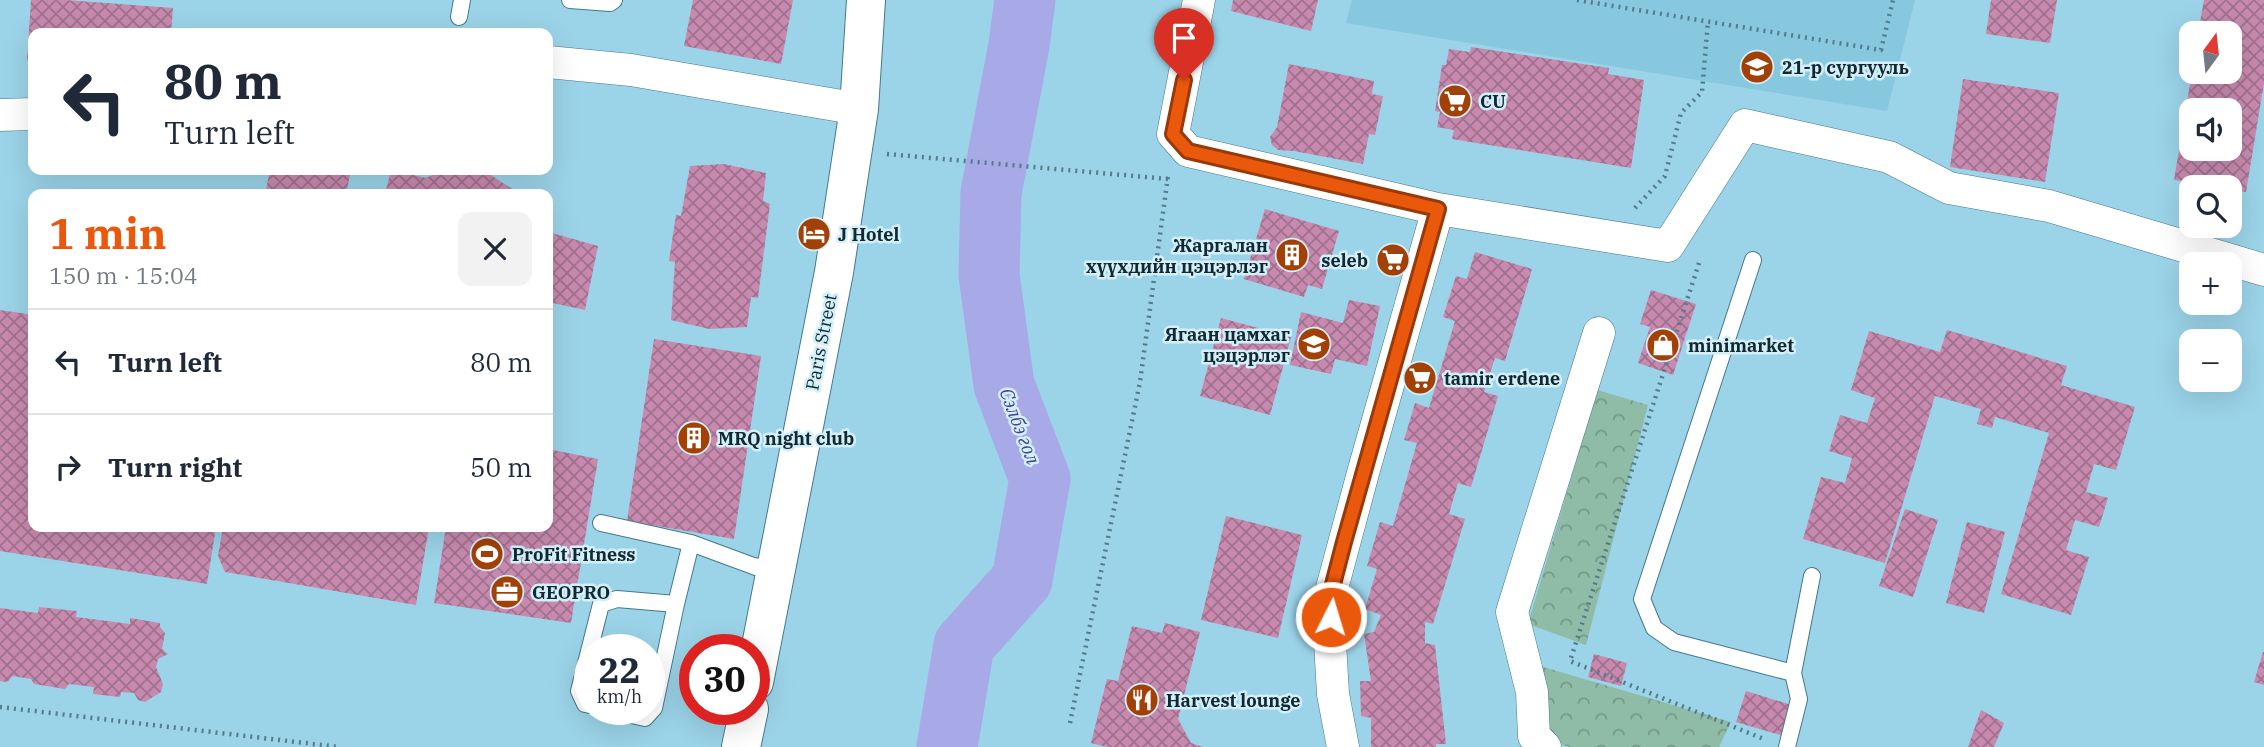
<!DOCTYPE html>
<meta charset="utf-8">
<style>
body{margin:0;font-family:"IBM Plex Serif",serif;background:#f2f2f3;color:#1f2937;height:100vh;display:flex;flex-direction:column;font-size:26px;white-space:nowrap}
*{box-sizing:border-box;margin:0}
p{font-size:23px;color:#747a83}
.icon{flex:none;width:38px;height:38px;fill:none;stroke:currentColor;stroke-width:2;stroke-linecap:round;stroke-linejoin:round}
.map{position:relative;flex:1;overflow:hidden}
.side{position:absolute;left:28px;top:189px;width:525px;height:343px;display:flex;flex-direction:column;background:#fff;border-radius:14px;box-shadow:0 7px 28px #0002}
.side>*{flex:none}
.banner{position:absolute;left:28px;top:28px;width:525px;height:147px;border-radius:14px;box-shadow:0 7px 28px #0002;background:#fff;color:#1f2937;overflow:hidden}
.needle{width:46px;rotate:15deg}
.fabs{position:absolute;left:2179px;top:21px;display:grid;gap:14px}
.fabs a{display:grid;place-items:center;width:63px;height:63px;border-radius:14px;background:#fff;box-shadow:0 7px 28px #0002;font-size:35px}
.speed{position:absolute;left:574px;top:634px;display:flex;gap:14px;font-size:35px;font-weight:700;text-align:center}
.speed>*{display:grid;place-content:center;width:91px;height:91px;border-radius:50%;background:#fff;box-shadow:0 7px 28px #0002;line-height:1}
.speed small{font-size:18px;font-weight:400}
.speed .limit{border:10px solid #d22;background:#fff;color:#111}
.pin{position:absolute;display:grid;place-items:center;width:60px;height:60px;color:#fff;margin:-72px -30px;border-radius:50% 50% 50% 0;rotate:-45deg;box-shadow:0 0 7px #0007}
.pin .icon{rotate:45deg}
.me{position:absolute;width:77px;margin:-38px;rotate:5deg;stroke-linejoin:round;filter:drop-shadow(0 0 5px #0008)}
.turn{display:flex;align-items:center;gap:24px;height:147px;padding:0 21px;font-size:32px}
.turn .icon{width:91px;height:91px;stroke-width:2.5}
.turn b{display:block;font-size:49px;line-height:60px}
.round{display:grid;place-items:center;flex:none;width:74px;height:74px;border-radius:14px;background:#f2f2f3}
.overview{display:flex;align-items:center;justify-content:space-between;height:119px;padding:0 21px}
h1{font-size:42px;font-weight:800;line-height:52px;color:#ea580c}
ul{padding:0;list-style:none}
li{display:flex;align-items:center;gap:21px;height:105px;padding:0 21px;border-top:2px solid #e0e1e3}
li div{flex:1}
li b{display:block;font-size:26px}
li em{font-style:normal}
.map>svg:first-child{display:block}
</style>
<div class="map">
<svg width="2264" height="747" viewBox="0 0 2264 747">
<defs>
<pattern id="park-crowns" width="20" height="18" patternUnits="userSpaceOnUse" patternTransform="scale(1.75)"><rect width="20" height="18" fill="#8fbca6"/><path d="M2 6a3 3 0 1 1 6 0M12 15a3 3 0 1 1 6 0" fill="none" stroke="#749988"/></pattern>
<pattern id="building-cross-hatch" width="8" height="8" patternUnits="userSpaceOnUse" patternTransform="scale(1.75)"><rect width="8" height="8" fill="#c78aae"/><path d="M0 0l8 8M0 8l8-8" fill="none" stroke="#a0718e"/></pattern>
</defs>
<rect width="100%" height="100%" fill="#9bd3e8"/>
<!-- built -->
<path fill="#87c8df" d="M1352 0H1915L1887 111 1346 23Z"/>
<!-- park -->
<path fill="url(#park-crowns)" d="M1597 390 1648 405 1586 645 1528 624Z
M1533 664 1731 722 1719 747H1570L1534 736Z"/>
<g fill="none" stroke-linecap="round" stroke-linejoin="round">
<!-- river -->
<path stroke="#a8aae8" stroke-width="61" d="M947 747 964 645 1022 580 1040 479 1004 385 989 275 991 193 1019 45 1025 0"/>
</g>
<!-- building -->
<path fill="url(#building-cross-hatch)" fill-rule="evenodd" d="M31 0H66L173 8 171 33H33V61H27Z
M693 0H793L781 64 684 46Z
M1233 0H1318L1311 31 1231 11Z
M1991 0H2057L2050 43 1986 34Z
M2204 0H2264V83L2246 192 2230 189V187L2174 180 2192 72H2230V33H2198ZM2191 110H2230V149H2191Z
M1471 47 1609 68 1608 74 1644 80 1631 168 1452 139 1454 130 1437 127 1440 112 1435 111 1442 65H1446L1449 49 1470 52Z
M1289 64 1374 81 1372 94 1383 96 1375 135 1369 134 1363 164 1294 151 1278 150 1272 145 1270 137 1277 127Z
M1963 79 2059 93 2045 182 1950 167Z
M724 164 766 173 763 201 770 204 758 298 751 297 747 327 709 329 671 320 675 262 669 261 676 215 681 216 690 166Z
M270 170H351L346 194H265Z
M391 170 426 178 443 170H464L489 174 520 194H385Z
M1265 209 1339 231 1322 289 1308 285 1304 297 1244 279Z
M548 223 552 233 598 246 585 310 548 302Z
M1475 252 1532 269 1505 361 1495 358 1484 392 1498 396 1471 487 1458 483 1449 514 1465 519 1433 624 1425 622V643L1435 645 1446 744H1436V747H1371V718L1361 716 1360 681H1371L1364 634 1374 632 1381 615 1365 609 1377 569 1367 566 1380 522 1393 526 1417 443 1404 440 1415 403 1429 408 1455 321 1443 317 1456 276 1467 279Z
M1651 290 1696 304 1673 375 1638 363 1650 327 1640 324Z
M1349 300 1380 306 1367 366 1335 359 1331 374 1290 365 1301 312 1343 323Z
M0 310 33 315V527H216L207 584 0 551Z
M1221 318 1291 337 1270 415 1200 396Z
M1947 330 2067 366 2061 385 2135 407 2116 470 2094 464 2086 492 2108 498 2099 527 2075 520 2066 550 2089 557 2071 615 2001 594 2049 433 1995 417 1992 428 1977 424 1981 409 1935 396 1885 563 1803 539 1821 477 1845 483 1852 458 1829 451 1840 415 1867 423 1875 398 1851 390 1869 331 1940 352Z
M654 339 761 356 734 539 627 521Z
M548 449 598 459 571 623 434 603 446 527H548Z
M1905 509 1938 520 1913 597 1879 586Z
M1226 516 1302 535 1278 638 1201 620Z
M1967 522 2005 532 1984 613 1946 603Z
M223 527H429L416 605 225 572 218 556Z
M39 607 77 611 76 617 130 624V618L160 623V627L165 633 162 649 168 654 158 659 156 667 163 684 161 692 145 702 138 700 134 693 121 692 120 697 93 694 94 687 69 684 65 689 34 684 31 679 13 676 7 682 0 681V608L38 613Z
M1165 623 1200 632 1178 719 1191 743 1203 747H1107L1091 743 1107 679 1118 681 1132 626 1162 633Z
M2263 652H2264V685L2254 682Z
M1594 654 1627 663 1621 686 1588 677Z
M1746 691 1795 706 1787 737 1736 722Z
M1981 710 2004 723 1994 747H1968Z"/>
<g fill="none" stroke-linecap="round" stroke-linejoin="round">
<defs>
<path id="service" d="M570 0 610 3 614 0
M459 17 462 0
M1753 260 1642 599 1654 628 1674 642 1793 673
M601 523 691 543 756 567 775 563
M590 705 585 704 579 691 601 604 617 599 676 604
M605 709 645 718 654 708 676 604 691 543
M1787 747 1799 699 1793 673 1812 576"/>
<path id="minor" d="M1199 0 1173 134 1188 151 1438 209 1363 473 1331 592 1330 642 1333 694 1343 747
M548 62 631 70 859 109
M0 115 33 114
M1438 209 1668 246 1745 125 1889 157 1949 188 2049 206 2264 270
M1545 747 1534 736 1532 692 1512 612 1599 333"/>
<path id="tertiary" d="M754 682 834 272 859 109 866 0
M741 747 749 709"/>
</defs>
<!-- service casing -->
<use href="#service" stroke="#43798c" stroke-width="18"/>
<!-- minor casing -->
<use href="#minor" stroke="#43798c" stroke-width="33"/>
<!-- tertiary casing -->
<use href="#tertiary" stroke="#43798c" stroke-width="40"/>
<!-- path -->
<path stroke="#557b8a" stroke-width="4.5" stroke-dasharray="2 5" stroke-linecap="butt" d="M1577 0 1881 50 1893 0
M887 154 1168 179
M1635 208 1665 176 1681 113 1702 92 1708 21
M1699 263 1570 661 1764 739
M0 707 339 747
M1070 723 1140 382 1168 176"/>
<!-- service -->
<use href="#service" stroke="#fff" stroke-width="16"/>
<!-- minor -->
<use href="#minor" stroke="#fff" stroke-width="32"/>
<!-- tertiary -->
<use href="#tertiary" stroke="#fff" stroke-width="38"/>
</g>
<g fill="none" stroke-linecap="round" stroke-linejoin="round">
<defs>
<path id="route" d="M1184 80 1173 134 1188 151 1438 209 1344 542 1331 592V617"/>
</defs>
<!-- route casing -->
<use href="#route" stroke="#983908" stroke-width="18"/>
<!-- route -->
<use href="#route" stroke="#ea580c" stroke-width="12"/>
</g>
<!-- icons -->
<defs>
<symbol id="school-disc" viewBox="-11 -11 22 22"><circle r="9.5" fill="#a34006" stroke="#d3effa"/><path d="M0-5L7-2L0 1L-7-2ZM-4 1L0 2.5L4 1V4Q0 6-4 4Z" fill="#fff"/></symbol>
<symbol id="supermarket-disc" viewBox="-11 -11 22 22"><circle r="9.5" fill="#a34006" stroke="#d3effa"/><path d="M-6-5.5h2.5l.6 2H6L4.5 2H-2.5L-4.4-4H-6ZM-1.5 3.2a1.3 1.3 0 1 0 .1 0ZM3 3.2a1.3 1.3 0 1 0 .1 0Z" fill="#fff"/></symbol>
<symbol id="hotel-disc" viewBox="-11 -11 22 22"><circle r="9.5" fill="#a34006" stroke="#d3effa"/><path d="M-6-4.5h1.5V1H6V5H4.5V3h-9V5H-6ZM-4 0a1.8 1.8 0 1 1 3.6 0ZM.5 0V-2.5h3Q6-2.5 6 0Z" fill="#fff"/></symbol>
<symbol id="building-disc" viewBox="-11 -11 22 22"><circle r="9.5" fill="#a34006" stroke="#d3effa"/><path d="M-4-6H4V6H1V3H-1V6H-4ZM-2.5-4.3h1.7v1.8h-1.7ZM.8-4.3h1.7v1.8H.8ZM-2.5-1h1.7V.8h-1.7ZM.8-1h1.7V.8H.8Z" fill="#fff"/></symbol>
<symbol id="shop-disc" viewBox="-11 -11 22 22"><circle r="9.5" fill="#a34006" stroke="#d3effa"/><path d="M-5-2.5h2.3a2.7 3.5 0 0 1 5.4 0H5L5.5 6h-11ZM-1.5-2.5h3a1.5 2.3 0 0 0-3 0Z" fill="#fff"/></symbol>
<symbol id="stadium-disc" viewBox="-11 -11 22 22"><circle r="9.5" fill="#a34006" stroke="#d3effa"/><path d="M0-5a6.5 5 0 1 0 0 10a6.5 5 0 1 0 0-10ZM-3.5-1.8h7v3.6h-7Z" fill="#fff"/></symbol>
<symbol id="office-disc" viewBox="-11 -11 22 22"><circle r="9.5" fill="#a34006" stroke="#d3effa"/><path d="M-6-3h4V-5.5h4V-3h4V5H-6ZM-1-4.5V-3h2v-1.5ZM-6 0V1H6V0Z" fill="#fff"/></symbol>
<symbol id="restaurant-disc" viewBox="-11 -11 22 22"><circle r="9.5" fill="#a34006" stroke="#d3effa"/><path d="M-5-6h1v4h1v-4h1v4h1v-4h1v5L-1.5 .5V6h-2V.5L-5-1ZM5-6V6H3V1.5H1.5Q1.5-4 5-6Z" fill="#fff"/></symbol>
</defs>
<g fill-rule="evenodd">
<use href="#school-disc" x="1738" y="48" width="38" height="38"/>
<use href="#supermarket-disc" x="1436" y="82" width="38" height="38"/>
<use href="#hotel-disc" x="795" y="215" width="38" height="38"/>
<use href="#building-disc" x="1273" y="236" width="38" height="38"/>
<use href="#supermarket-disc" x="1374" y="241" width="38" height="38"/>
<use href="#school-disc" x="1295" y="325" width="38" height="38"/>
<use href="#shop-disc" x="1644" y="326" width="38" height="38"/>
<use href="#supermarket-disc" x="1401" y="359" width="38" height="38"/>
<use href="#building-disc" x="675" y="419" width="38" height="38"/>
<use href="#stadium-disc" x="468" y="535" width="38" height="38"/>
<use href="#office-disc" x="488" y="573" width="38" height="38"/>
<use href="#restaurant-disc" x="1123" y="681" width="38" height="38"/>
</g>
<g text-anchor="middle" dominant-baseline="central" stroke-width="5" stroke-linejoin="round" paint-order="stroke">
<!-- poi labels -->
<g font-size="18" font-weight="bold" fill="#132931" stroke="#d3effa" text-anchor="start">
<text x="1782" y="67">21-р сургууль</text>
<text x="1480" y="101">CU</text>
<text x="838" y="234">J Hotel</text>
<text x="1268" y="245" text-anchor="end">Жаргалан<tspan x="1268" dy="21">хүүхдийн цэцэрлэг</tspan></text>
<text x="1368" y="260" text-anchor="end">seleb</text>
<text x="1290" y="334" text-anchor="end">Ягаан цамхаг<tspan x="1290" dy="21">цэцэрлэг</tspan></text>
<text x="1688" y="345">minimarket</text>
<text x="1444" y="378">tamir erdene</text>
<text x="718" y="438">MRQ night club</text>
<text x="512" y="554">ProFit Fitness</text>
<text x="532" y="592">GEOPRO</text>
<text x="1166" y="700">Harvest lounge</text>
</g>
<!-- street labels -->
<g font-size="18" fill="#132931" stroke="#d3effa">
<text transform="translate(821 342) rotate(-79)">Paris Street</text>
</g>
<!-- water labels -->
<g font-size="19" font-style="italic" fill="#47428c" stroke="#d3effa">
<text transform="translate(1020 426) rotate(69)">Сэлбэ гол</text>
</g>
</g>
</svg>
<div class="fabs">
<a><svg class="needle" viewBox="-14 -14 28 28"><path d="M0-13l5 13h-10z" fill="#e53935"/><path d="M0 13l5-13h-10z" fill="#747a83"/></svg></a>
<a><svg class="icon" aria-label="sound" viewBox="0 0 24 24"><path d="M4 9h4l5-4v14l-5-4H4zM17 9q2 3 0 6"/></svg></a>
<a><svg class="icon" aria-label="search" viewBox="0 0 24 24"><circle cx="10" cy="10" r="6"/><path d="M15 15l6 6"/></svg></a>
<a>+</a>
<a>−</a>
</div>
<div class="speed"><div>22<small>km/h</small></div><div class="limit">30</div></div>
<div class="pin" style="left:1184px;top:80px;background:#d93025"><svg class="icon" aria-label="arrive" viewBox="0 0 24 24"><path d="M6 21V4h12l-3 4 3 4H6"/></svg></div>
<svg class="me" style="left:1331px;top:617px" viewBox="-20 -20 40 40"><circle r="17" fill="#ea580c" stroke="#fff" stroke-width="3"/><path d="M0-11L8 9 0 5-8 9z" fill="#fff"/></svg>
<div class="banner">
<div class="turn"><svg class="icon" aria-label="left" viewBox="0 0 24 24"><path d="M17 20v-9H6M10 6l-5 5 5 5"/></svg><div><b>80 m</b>Turn left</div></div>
</div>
<section class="side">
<div class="overview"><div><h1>1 min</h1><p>150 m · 15:04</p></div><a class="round"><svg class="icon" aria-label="close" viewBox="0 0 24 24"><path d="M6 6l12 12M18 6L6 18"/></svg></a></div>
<ul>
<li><svg class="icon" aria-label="left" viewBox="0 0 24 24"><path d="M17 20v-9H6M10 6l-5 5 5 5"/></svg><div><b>Turn left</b></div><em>80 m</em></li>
<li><svg class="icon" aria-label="right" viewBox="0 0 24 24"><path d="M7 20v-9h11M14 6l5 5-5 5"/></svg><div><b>Turn right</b></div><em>50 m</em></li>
</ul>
</section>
</div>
